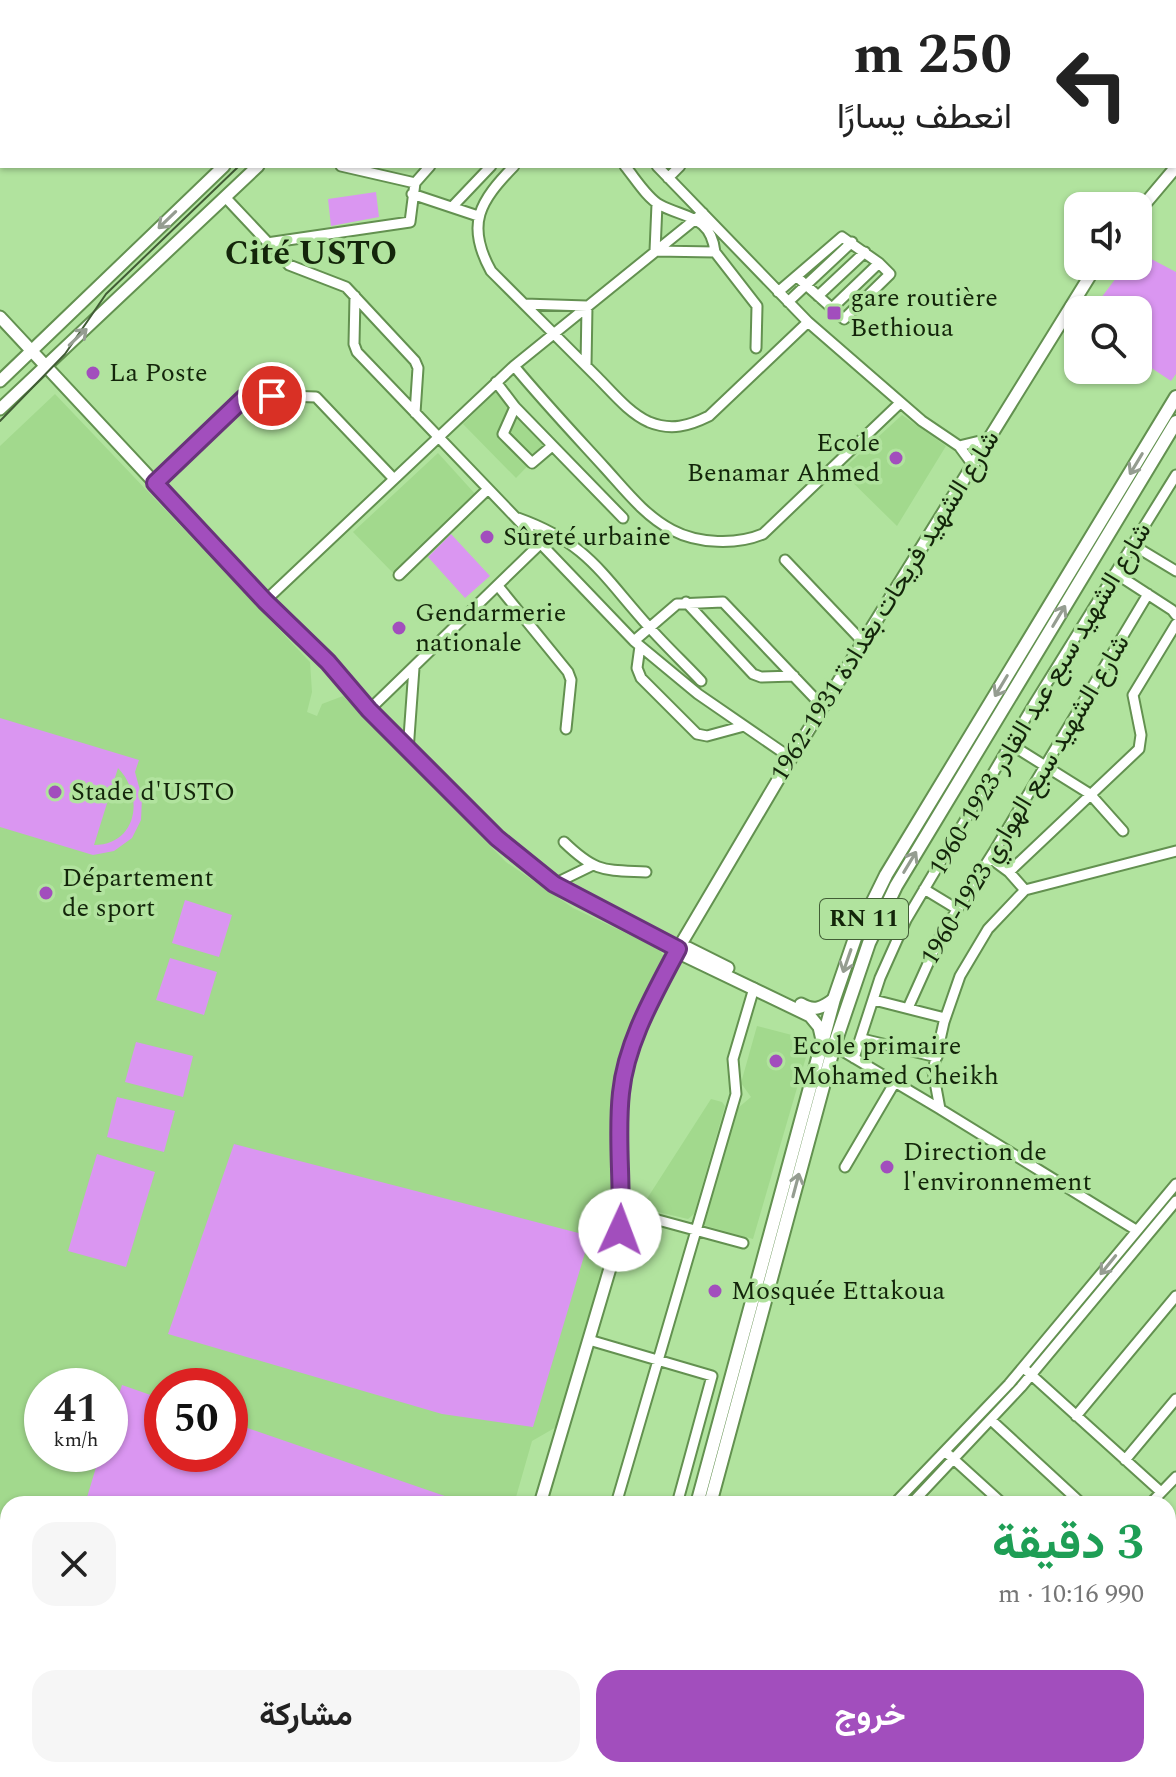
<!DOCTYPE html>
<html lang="ar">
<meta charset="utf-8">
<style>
body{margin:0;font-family:Spectral,Vazirmatn,serif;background:#f6f6f6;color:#222;direction:rtl;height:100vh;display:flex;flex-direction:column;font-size:30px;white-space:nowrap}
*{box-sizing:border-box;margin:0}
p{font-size:26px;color:#767676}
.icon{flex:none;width:44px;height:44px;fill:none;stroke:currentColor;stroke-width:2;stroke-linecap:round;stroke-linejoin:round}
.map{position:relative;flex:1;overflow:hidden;direction:ltr}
.side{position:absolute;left:0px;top:1496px;width:1176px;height:282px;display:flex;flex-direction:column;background:#fff;border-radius:24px 24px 0 0;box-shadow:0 2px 6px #0004;direction:rtl}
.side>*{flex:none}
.guide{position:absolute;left:0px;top:0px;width:1176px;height:168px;box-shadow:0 2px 6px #0004;direction:rtl;background:#fff;color:#222;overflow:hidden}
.tools{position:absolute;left:1064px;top:192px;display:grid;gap:16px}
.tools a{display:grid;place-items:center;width:88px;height:88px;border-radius:16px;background:#fff;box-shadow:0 2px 6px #0004;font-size:40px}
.speed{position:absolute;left:24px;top:1368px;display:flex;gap:16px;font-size:40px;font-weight:700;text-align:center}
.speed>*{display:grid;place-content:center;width:104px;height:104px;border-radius:50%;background:#fff;box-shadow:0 2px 6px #0004;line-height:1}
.speed small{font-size:20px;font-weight:400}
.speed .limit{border:12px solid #d22;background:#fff;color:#111}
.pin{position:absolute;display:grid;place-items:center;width:68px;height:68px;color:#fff;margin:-34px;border:4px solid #fff;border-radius:50%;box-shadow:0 2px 8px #0007}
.me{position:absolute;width:88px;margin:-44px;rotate:2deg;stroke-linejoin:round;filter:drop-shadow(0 0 6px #0008)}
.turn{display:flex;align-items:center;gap:28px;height:168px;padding:0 32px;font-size:36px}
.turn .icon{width:104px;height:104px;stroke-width:2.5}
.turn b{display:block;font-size:56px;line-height:68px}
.round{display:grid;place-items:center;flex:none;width:84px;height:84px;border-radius:24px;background:#f6f6f6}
.summary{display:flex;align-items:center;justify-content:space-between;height:136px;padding:0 32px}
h1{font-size:48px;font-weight:700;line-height:60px;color:#1e9e55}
.button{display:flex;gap:16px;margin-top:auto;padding:16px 32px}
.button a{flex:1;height:92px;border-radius:24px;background:#a24ebd;color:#fff;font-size:32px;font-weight:700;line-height:92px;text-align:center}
.button a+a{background:#f6f6f6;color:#222}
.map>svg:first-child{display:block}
</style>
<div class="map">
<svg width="1176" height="1777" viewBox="0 0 1176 1777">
<rect width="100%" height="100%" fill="#b1e39e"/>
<!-- built -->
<path fill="#a2d98d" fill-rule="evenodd" d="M495 392 547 446 516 478 463 424Z
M55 394 310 662 312 692 307 712 317 716 322 704 343 696 506 862 573 908 659 949 665 959 613 1100 618 1202 611 1248 558 1426 532 1441 514 1504H8V1770H454L451 1777H0V446ZM42 1386H110V1454H42ZM162 1386H230V1454H162Z
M902 415 946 446 897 526 841 471Z
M438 453 477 496 393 573 353 532Z
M757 1026 811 1040 753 1239 703 1225 738 1108 751 1097 741 1083Z
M711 1099 722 1102 725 1106 694 1214 688 1219 641 1208Z"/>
<!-- green -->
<path fill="#da96f1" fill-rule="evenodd" d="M376 192 379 217 331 226 328 199Z
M1138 252 1176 272V374L1171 381 1138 359V310H1092L1125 266H1138Z
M451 534 490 576 465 598 428 557Z
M0 718 139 760 135 772 142 798 141 820 132 838 114 851 93 855 0 827ZM118 768C145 796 137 845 94 845Z
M185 900 232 915 219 957 172 943Z
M170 958 217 972 204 1015 156 1000Z
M136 1042 193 1056 183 1097 125 1082Z
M117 1097 175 1111 164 1152 107 1137Z
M234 1144 590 1236 533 1427 442 1414 168 1334Z
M97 1154 155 1172 126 1267 68 1251Z
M122 1385 162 1399V1454H230V1422L468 1504H85L100 1454H110V1422Z
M8 1752V1770H431L429 1777H0Z"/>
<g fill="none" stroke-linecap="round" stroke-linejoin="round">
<defs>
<path id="minor" d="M498 0 500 2
M455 2 457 0
M341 166 415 183 430 166
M514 166C480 201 465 224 491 271 526 306 562 342 597 377 613 393 629 413 649 422 671 431 689 426 709 416L808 322
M625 166C635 178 647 198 660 205 684 218 711 215 715 252
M657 166 808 322 922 421 959 446 973 465
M668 178 680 166
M412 194 478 216
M225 197 289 265 346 287 415 361 418 368 415 413
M657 204 655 251 715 252 757 306 756 348
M452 207 491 166
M267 243 410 222 415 183
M778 292 842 237 879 263 890 274 844 319 797 277
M355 296 354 344 357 352 634 641 698 694 791 758
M818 296 865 252
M788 302 852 242
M524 304 587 306 586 366
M831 309 879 263
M514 366C543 401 574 434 605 468 625 490 645 516 672 530 698 544 737 545 763 534L900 403
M496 382 515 407 623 518
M515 407 503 434 532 463 552 446
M959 446 988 439
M155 483 250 395 316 397 394 479
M518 518C588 543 602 575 649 627 666 646 684 663 701 681
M1133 545 1176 571
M785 560 863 642
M1115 573 1172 610 1176 615
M399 575 488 489
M498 586 568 672 571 680 566 729
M265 601 514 366 703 213
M686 602 753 674 761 677 794 676
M634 641 677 604 723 602 823 707
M640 646 637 668 641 678 697 734 707 736 744 726
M369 710 540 544
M1010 744 1090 794 1123 831
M408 751 414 668
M564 842C596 873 604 870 646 872
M990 858 1009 872 1025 890
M1009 872 1139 749 1141 735 1133 695 1176 624
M554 884 591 866
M924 889 957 909
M874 1000 945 1018
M908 1008 940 937 993 853 1148 594
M862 1039 937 1057
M834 1046 940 1109 933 1071 944 1022 960 976 988 929 1025 890 1176 851
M854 1058 880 978 906 920 1034 704 1176 475
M940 1109 1136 1230
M845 1167 895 1082
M621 1210 743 1243
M589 1340 712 1376 677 1504
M1027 1371 1161 1492
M1076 1416 1176 1296
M991 1420 1082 1504
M949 1455 1003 1504
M1125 1460 1176 1399
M616 1504 736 1094 733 1059 754 988
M894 1504 1009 1384 1176 1184
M911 1504 1021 1387 1176 1201
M1150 1504 1176 1477
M1168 1534 1176 1530
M1168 1598 1176 1592
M1168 1649 1176 1643
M1168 1683 1176 1692
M1168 1735 1176 1728
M1168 1740 1176 1749
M523 1770 544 1777
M820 1770 824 1777
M1039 1770 1051 1774
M1119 1770 1124 1777
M774 1777 776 1770
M787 1777 789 1770
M912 1777 923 1770"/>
<path id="major" d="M394 2 396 0
M432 2 434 0
M1138 212 1176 167
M0 317 265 601 328 662 369 710 497 838 554 884 678 949 683 955 810 1016 819 1027 822 1040
M0 381 224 166
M0 409 258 166
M678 949 688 948 728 968
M801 1004C814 1012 822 1008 834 999
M540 1504 616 1248 621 1210V1092L629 1054 651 1000 678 949 785 768 1096 266
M458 1777 460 1770"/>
<path id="highway" d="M697 1504 834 999 855 938 886 875 1176 397
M710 1504 834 1046 869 943 896 886 1176 422
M615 1777 617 1770
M635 1777 637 1770
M644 1777 646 1770"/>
</defs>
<!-- minor casing -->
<use href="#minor" stroke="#639150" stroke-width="13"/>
<!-- major casing -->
<use href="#major" stroke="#639150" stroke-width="15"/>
<!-- highway casing -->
<use href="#highway" stroke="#639150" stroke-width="16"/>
<!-- minor -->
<use href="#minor" stroke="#fff" stroke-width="9"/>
<!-- major -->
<use href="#major" stroke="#fff" stroke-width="11"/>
<!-- highway -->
<use href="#highway" stroke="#fff" stroke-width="12"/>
<!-- tram -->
<path stroke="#415c35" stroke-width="2" d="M412 2 414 0
M0 421 65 354 106 294 239 166"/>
</g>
<!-- one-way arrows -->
<defs><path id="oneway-shaft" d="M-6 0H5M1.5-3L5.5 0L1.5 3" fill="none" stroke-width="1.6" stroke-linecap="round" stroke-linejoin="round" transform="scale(2)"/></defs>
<g stroke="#959d91">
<use href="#oneway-shaft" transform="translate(167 220) rotate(136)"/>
<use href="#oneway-shaft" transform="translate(78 337) rotate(-43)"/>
<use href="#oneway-shaft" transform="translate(1136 464) rotate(121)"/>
<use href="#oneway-shaft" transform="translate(1059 616) rotate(-59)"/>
<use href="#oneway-shaft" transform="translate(1001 686) rotate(121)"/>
<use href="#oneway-shaft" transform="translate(910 862) rotate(-59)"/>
<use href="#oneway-shaft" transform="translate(847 961) rotate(109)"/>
<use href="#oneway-shaft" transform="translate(796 1185) rotate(-75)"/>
<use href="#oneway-shaft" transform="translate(1108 1265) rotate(129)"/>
</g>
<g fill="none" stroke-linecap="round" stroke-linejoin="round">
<defs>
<path id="route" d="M272 396 250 395 244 398 155 483 265 601 328 662 369 710 497 838 554 884 678 949C655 993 626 1042 621 1093 616 1138 623 1185 620 1230"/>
</defs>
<!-- route casing -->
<use href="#route" stroke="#69337b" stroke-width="20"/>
<!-- route -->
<use href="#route" stroke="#a24ebd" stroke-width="14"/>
</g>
<!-- markers -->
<g fill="#a24ebd" stroke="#b1e39e" stroke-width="3">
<rect x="826" y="305" width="16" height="16" rx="4"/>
<circle cx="93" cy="373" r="8"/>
<circle cx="896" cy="458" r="8"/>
<circle cx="487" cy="537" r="8"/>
<circle cx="399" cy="628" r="8"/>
<circle cx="55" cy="792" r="8"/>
<circle cx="46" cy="893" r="8"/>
<circle cx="776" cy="1061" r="8"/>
<circle cx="887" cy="1167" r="8"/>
<circle cx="715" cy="1291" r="8"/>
</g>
<g text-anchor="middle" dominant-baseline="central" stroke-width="7" stroke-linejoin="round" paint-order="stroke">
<!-- shield labels -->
<rect fill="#b1e39e" stroke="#425e36" stroke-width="2" x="820" y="899" width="88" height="40" rx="6"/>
<g font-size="24" font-weight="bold" fill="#13250a">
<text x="864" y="919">RN 11</text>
</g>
<!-- poi labels -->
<g font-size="26" fill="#13250a" stroke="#b1e39e" text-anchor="start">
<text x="850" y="298">gare routière<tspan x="850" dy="30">Bethioua</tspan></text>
<text x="109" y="373">La Poste</text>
<text x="880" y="443" text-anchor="end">Ecole<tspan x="880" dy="30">Benamar Ahmed</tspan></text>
<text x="503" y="537">Sûreté urbaine</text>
<text x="415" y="613">Gendarmerie<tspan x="415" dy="30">nationale</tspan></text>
<text x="71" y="792">Stade d'USTO</text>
<text x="62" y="878">Département<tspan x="62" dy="30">de sport</tspan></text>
<text x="792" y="1046">Ecole primaire<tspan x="792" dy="30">Mohamed Cheikh</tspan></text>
<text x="903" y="1152">Direction de<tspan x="903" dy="30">l'environnement</tspan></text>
<text x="731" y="1291">Mosquée Ettakoua</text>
</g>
<!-- street labels -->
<g font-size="26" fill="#13250a" stroke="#b1e39e">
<text transform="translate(885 606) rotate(-58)">شارع الشهيد فريحات بغدادة 1931-1962</text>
<text transform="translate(1040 699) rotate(-59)">شارع الشهيد سبع عبد القادر 1923-1960</text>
<text transform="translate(1025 800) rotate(-59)">شارع الشهيد سبع الهواري 1923-1960</text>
</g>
<!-- district labels -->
<g font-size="34" font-weight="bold" fill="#13250a" stroke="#b1e39e">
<text x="311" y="254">Cité USTO</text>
</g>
</g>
</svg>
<div class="tools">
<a><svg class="icon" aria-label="sound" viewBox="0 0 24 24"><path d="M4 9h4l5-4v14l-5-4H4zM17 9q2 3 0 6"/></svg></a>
<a><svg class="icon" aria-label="search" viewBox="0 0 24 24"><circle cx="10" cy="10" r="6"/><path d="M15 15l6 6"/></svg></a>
</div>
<div class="speed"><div>41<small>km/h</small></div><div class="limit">50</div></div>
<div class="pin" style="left:272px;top:396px;background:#d93025"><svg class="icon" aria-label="arrive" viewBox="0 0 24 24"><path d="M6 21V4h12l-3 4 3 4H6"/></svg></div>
<svg class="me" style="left:620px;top:1230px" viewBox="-20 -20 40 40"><circle r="19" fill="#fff"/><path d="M0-13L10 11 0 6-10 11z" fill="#a24ebd"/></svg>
<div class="guide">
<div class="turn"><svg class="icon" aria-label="left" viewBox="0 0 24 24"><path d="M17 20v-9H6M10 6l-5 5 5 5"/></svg><div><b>250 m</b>انعطف يسارًا</div></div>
</div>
<section class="side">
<div class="summary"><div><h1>3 دقيقة</h1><p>990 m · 10:16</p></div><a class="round"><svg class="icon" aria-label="close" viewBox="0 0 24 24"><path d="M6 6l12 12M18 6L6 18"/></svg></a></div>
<div class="button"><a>خروج</a><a>مشاركة</a></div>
</section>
</div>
